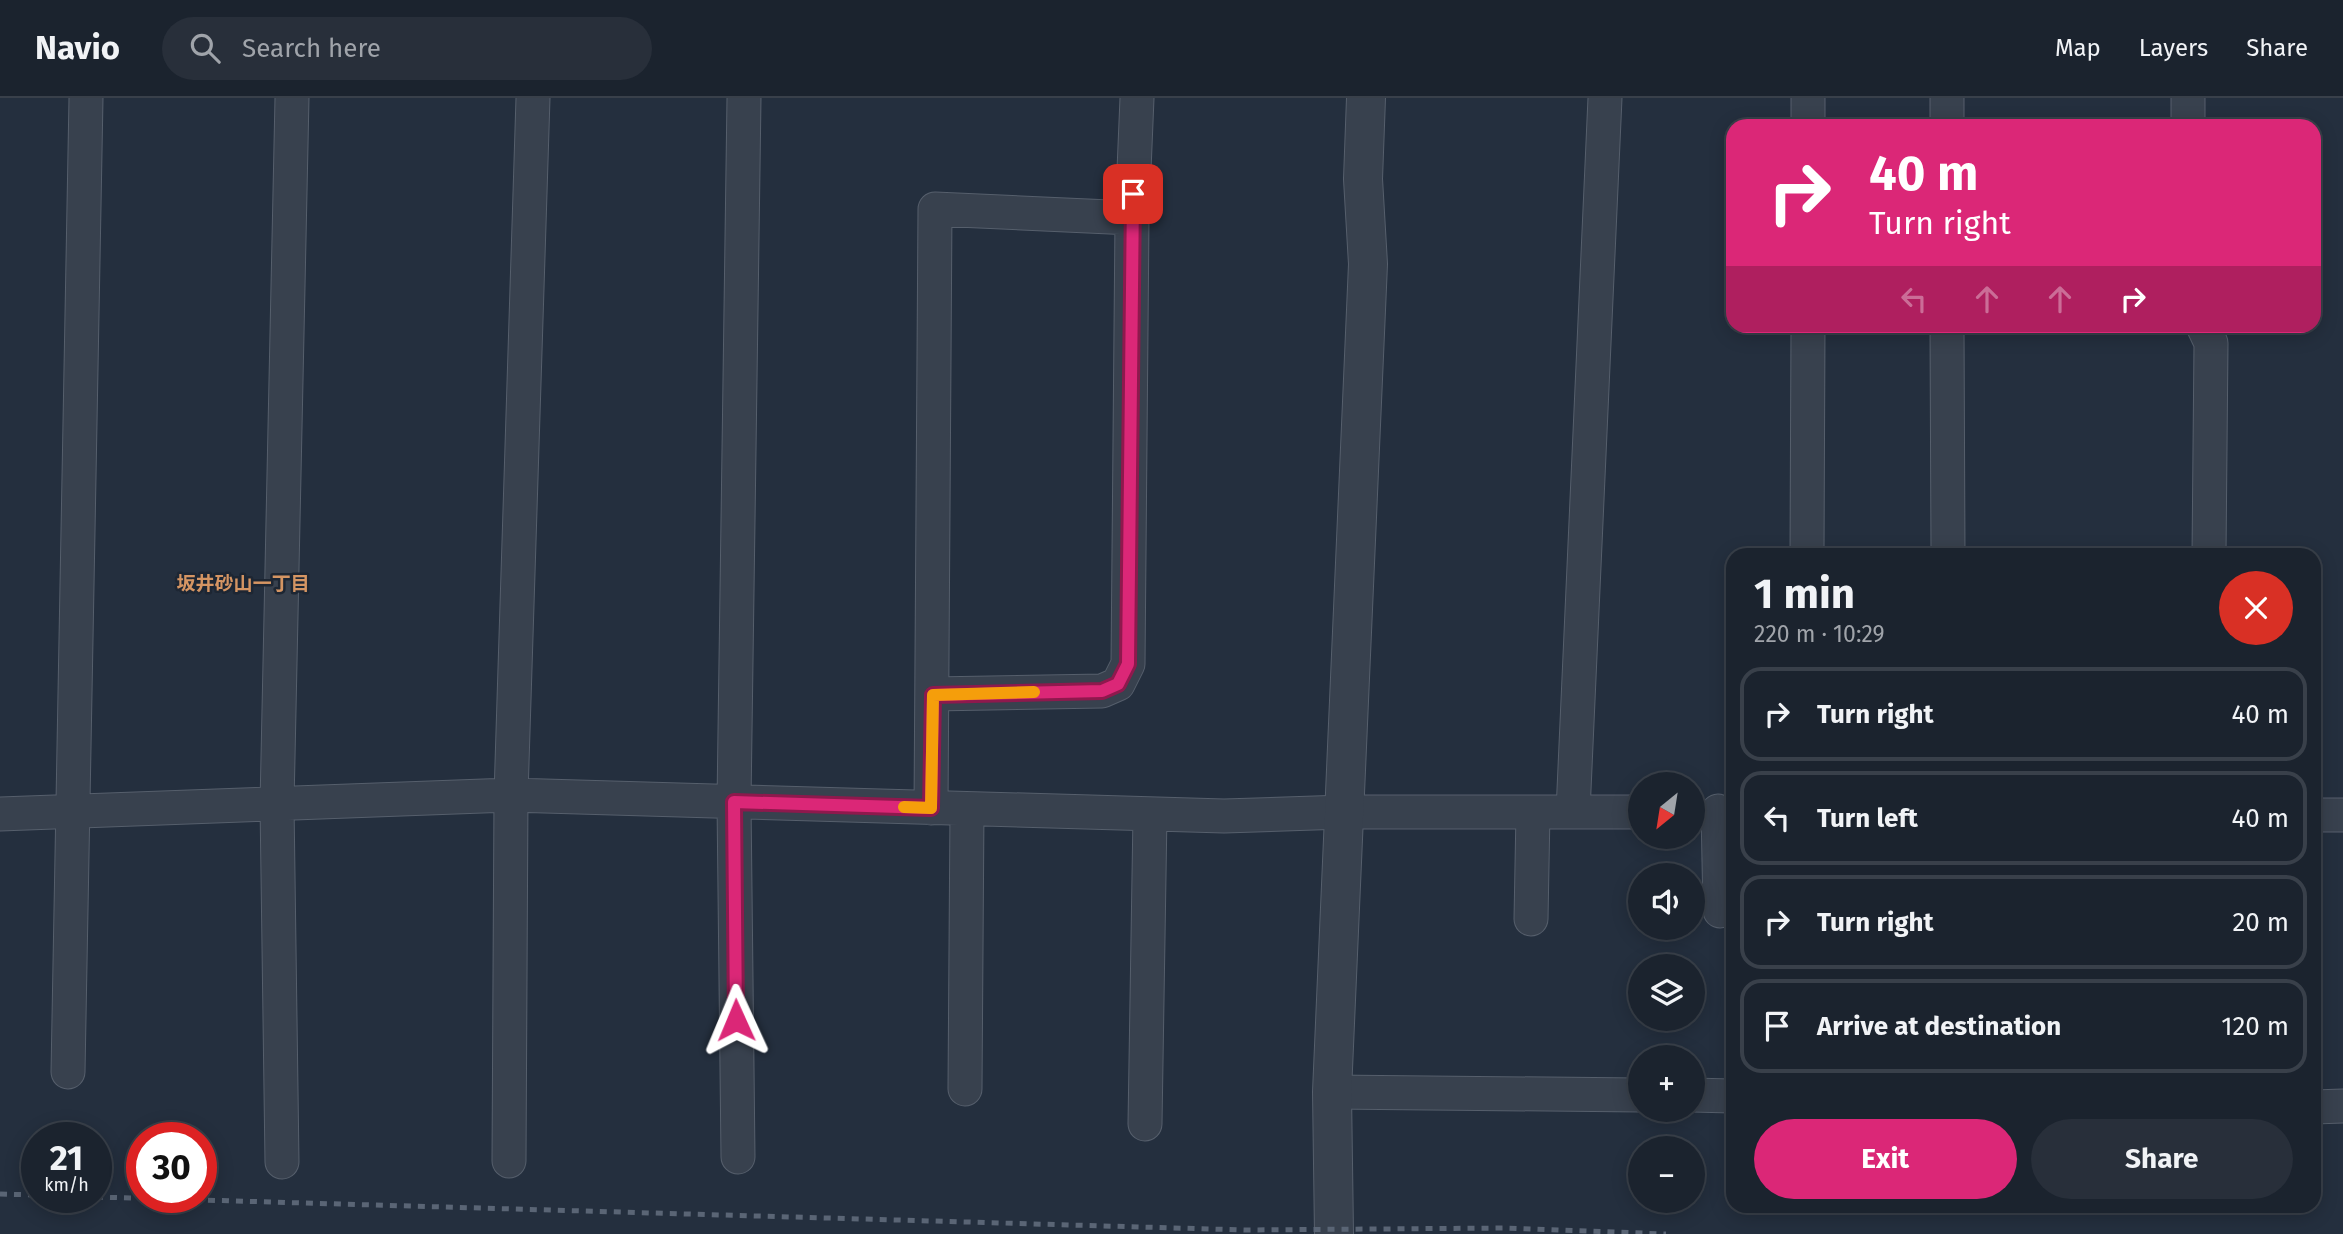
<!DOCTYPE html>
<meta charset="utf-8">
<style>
body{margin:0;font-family:"Fira Sans","Noto Sans JP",sans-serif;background:#282f3a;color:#f1f3f6;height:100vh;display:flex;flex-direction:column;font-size:26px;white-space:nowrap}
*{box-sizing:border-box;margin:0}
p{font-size:23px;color:#a0a4aa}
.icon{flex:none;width:38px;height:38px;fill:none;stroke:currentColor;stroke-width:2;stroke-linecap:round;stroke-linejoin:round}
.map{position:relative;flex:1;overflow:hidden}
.panel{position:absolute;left:1726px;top:450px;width:595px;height:665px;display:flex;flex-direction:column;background:#1b232e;border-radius:21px;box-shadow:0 4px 18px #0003,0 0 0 2px #39404a}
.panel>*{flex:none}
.hud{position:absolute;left:1726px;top:21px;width:595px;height:214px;border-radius:21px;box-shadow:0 4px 18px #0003,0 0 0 2px #39404a;background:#db2777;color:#fff;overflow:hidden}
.needle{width:46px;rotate:210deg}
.tools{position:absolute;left:1628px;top:674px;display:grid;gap:14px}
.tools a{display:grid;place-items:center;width:77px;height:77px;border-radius:50%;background:#1b232e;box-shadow:0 4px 18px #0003,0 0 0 2px #39404a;font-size:35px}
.speed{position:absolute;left:21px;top:1024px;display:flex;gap:14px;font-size:35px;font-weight:700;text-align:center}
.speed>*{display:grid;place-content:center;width:91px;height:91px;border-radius:50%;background:#1b232e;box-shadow:0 4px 18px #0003,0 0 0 2px #39404a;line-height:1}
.speed small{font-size:18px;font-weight:400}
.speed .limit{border:10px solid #d22;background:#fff;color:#111}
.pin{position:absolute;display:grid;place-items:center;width:60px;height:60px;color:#fff;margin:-30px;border-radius:14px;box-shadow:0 4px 10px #0006}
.me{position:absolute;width:77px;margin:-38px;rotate:359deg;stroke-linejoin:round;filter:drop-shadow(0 0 5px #0008)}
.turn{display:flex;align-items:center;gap:24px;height:147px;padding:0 28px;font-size:32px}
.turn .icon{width:91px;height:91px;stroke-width:2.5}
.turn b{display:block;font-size:49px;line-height:60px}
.lanes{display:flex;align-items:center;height:66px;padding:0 28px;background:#0003;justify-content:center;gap:35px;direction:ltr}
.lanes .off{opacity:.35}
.round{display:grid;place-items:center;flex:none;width:74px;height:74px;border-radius:37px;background:#282f3a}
.headline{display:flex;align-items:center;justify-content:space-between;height:119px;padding:0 28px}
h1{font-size:42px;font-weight:700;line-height:52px}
.primary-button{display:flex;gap:14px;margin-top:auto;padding:14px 28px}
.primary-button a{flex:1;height:80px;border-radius:42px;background:#db2777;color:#fff;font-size:28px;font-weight:700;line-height:80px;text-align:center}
.primary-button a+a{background:#282f3a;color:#f1f3f6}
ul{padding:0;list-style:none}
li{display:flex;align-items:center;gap:21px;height:94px;margin:0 14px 10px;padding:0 14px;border:4px solid #39404a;border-radius:21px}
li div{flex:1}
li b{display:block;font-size:26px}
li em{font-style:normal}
header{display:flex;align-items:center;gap:42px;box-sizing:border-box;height:98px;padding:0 35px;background:#1b232e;border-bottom:2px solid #39404a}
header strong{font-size:33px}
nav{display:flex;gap:38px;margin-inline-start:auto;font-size:24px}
.search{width:490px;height:63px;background:#282f3a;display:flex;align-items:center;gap:18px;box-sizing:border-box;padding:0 24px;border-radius:38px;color:#a0a4aa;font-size:26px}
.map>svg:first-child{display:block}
</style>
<header>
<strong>Navio</strong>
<div class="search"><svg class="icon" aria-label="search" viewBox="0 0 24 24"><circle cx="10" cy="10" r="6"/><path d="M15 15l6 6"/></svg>Search here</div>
<nav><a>Map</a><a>Layers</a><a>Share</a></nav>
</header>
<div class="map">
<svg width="2343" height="1136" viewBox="0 0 2343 1136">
<rect width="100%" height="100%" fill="#242f3e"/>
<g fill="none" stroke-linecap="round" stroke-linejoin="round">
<defs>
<path id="minor" d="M1947 0V28
M1808 28V0
M2188 28V0
M1947 228 1948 457
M2203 228 2211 245 2209 457
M1807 457 1808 228
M933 596 1102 593 1118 586 1128 566 1132 120
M931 710 935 111 1132 120 1137 0
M1718 713 1720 813
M1573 714 1605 0
M0 716 511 697 1224 718 1344 714H1640
M2314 717H2343
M1531 821 1533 714
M68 974 86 0
M965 991 967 711
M1332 994 1640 997
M1692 997 1732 998
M2314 1009 2343 1008
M1145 1026 1150 716
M738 1059 734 704 744 0
M509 1063 511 697 533 0
M282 1064 277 706 292 0"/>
<path id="tertiary" d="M1334 1136 1332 994 1368 166 1363 81 1366 0"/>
</defs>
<!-- minor casing -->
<use href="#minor" stroke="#565f6c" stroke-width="35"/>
<!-- tertiary casing -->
<use href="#tertiary" stroke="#565f6c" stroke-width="40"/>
<!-- minor -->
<use href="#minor" stroke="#38414e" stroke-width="33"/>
<!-- tertiary -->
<use href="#tertiary" stroke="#38414e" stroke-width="38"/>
<!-- rail -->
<path stroke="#5a6575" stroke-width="5" stroke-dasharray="7 7" stroke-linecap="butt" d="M0 1096 37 1097
M96 1099 1245 1132 1505 1130 1666 1136"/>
</g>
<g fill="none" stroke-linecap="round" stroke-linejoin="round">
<defs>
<path id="route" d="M736 922 734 704 931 710 933 597 1102 593 1118 586 1128 566 1133 96"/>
</defs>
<!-- route casing -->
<use href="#route" stroke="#8e194d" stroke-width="18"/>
<!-- route -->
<use href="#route" stroke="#db2777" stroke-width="12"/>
<!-- slow -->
<path stroke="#f59e0b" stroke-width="12" d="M904 709 931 710 933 597 1034 594"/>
</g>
<g text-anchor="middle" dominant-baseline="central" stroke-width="5" stroke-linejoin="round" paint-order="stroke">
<!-- neighbourhood labels -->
<g font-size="19" font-weight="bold" fill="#d59563" stroke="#1d2633">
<text x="243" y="485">坂井砂山一丁目</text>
</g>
</g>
</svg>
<div class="tools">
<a><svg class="needle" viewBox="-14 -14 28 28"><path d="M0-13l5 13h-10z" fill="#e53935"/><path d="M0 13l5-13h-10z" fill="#a0a4aa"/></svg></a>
<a><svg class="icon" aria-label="sound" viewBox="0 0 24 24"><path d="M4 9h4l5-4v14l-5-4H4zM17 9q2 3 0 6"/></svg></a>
<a><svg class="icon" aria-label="layers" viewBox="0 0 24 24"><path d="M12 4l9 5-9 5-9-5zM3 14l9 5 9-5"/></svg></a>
<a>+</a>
<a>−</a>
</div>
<div class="speed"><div>21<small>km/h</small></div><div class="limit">30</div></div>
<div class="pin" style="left:1133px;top:96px;background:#d93025"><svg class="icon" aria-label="arrive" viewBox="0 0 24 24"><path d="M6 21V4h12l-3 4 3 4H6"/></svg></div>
<svg class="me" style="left:736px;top:922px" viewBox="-20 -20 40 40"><path d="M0-17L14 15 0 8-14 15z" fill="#db2777" stroke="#fff" stroke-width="4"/></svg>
<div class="hud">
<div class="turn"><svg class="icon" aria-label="right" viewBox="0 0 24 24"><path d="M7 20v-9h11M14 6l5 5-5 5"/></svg><div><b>40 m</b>Turn right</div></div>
<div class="lanes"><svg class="icon off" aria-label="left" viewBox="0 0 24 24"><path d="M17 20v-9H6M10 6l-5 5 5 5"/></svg><svg class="icon off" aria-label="ahead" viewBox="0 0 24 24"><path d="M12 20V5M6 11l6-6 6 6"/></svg><svg class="icon off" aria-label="ahead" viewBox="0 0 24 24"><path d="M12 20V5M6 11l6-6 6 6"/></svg><svg class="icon" aria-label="right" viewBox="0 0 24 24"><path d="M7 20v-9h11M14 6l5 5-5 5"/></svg></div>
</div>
<section class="panel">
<div class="headline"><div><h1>1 min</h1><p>220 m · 10:29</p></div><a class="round" style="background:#d93025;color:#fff"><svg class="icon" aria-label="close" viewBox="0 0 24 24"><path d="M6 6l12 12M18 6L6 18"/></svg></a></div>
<ul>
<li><svg class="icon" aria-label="right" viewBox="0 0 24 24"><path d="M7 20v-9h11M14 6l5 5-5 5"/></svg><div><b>Turn right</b></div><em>40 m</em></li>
<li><svg class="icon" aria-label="left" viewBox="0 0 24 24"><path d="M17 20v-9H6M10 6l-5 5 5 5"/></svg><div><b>Turn left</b></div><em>40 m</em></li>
<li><svg class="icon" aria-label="right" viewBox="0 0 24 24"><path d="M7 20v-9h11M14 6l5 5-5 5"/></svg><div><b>Turn right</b></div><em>20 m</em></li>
<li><svg class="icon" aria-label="arrive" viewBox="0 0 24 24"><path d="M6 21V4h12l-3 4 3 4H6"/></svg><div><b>Arrive at destination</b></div><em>120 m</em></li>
</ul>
<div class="primary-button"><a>Exit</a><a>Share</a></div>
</section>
</div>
